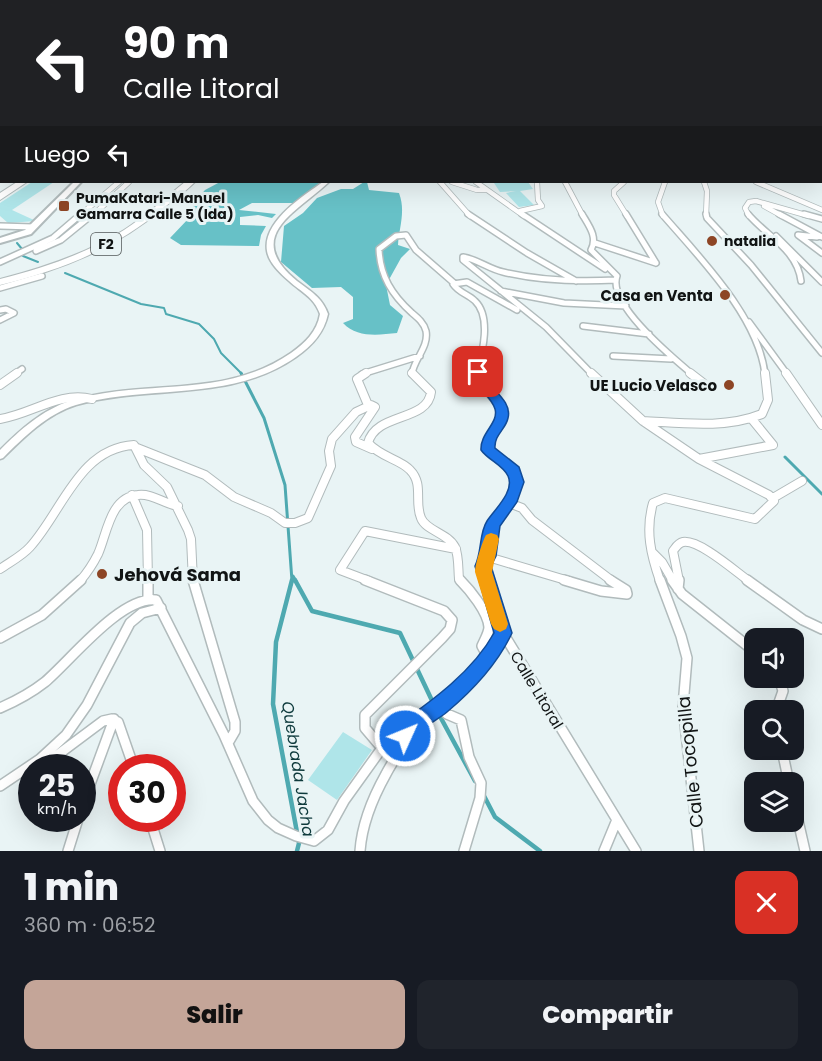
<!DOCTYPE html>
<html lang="es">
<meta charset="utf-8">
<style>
body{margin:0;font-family:Poppins,sans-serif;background:#20242c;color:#f1f3f6;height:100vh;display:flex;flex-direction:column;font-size:22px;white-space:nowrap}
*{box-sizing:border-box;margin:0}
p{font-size:20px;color:#9ea1a6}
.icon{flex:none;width:33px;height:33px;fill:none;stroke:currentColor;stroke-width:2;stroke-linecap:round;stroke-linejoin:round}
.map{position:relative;height:851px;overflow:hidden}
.panel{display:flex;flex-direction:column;background:#171b24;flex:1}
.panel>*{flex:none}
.guide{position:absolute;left:0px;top:0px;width:822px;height:183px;box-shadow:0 6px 24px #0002;background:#202124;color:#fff;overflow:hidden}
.buttons{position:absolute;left:744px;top:628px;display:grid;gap:12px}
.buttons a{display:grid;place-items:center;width:60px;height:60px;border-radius:12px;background:#171b24;box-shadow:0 6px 24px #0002;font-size:30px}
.speed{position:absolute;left:18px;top:754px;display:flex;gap:12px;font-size:30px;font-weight:700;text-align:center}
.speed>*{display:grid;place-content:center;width:78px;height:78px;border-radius:50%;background:#171b24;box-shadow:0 6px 24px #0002;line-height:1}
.speed small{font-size:15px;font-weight:400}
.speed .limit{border:9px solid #d22;background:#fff;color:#111}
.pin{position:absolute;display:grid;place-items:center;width:51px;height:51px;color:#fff;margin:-26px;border-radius:12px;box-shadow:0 3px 9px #0006}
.me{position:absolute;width:66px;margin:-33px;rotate:46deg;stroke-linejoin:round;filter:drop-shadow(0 0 4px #0008)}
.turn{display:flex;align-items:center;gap:21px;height:126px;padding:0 24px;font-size:27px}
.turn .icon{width:78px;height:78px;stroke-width:2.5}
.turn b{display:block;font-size:42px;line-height:51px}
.then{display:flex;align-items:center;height:57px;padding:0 24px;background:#0003;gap:12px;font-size:22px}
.round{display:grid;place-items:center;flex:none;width:63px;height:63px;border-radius:12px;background:#20242c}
.headline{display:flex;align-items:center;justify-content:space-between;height:102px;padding:0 24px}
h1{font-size:36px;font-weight:800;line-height:45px}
.action{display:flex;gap:12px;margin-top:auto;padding:12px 24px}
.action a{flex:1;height:69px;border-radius:12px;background:#c4a598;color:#111;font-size:24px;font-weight:800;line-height:69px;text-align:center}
.action a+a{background:#20242c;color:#f1f3f6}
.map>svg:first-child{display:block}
</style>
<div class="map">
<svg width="822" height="851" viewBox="0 0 822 851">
<rect width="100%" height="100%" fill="#e9f4f5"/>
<!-- green -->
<path fill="#afe5e9" d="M32 182H54L12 210 36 221 8 223 0 216V203Z
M528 182 533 189 520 191 534 205 519 207 506 193 516 191 500 192 494 183Z
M343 732 372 750 337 800 308 780Z"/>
<!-- forest -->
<path fill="#67c1c7" d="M417 0H822V127L820 2Z
M220 182H324L294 203H252L239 210 276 214 272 218 258 215 240 217V225L266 226 261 235 259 246 181 245 170 238 189 218 186 212 205 190Z
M364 182H367L369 190 399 193C406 211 399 228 398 245L410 249 401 258 386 285 390 305 403 316 397 333C378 335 357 338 343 323L353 319V297L341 287 312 288 281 262 284 226 303 213 317 198 341 189H353Z"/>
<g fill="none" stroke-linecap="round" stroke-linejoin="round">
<!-- stream-far3 -->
<path stroke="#4ea9b0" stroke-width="1.5" d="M635 0 648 2
M714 2 725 0"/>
<!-- stream-far2 -->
<path stroke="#4ea9b0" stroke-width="2" d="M17 243 22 249
M23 256 38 262
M65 273 141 304 164 308 166 314 199 324 214 339 221 353 242 374"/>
<!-- stream-far1 -->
<path stroke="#4ea9b0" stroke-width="3" d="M241 373 264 418 285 485 292 581
M785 457 822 494
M293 576 296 581"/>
<!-- stream -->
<path stroke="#4ea9b0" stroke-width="4.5" d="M292 580 276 642 273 704 299 843 297 851
M295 580 312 611 400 633 436 709 475 781
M483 794 495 817 540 851"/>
<!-- river -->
<path fill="#4ea9b0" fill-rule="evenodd" d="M114 0H120L113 2Z
M0 160H2L0 167Z"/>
<defs>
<path id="minor-far4" d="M270 2 287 1"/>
<path id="minor-far3" d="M440 182 470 216
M452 182 477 190H487
M476 182 524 216
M565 182 583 216
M624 182 614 191V195L627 216
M704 182 707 191 706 216
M756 182 822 210
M764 206 782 216
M520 211 542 206 538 200 537 182
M79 216 119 182
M92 216 129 182
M663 216 658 202 665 182
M749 216 745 208 749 202 756 201 809 216"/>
<path id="minor-far2" d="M468 214 527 253 576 281
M522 214 605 269
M582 214C589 226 598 237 591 250L617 276C607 304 672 357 692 374
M626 214 656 263
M662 214C699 257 758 316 765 374
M706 214 707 218 751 265 822 353
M748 214C766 236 797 249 801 281
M779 214 822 237
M804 214 822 219
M0 226 33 227
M776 236 822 282
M817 237 798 235 822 253
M595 243 656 263
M36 251 61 240 93 214
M0 262 53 238 81 214
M0 288 42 276
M501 291 564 303 626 306
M0 310 6 309 14 313 0 320
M749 322 787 374
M583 326 649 334
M613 356 671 359
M15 374 22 369
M362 374 420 356
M412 374C414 359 429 347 426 331 424 323 418 318 412 313 392 295 380 276 379 249L396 236 406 235 416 250 454 283
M477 374C482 354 492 317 475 301 468 294 459 293 453 284L467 282 517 310
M592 374 546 327 463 260V257C477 259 489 269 503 272 540 281 578 282 616 280"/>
<path id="minor-far1" d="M366 373 357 379 368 405
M412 373 431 392C428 422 376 412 368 443 382 458 400 459 410 470 424 484 414 502 421 518 426 531 448 533 455 547 459 556 458 569 459 579L461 581
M478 373C479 388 499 397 502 414L487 445C495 458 507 461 514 471 527 490 499 510 493 525 487 538 490 553 483 566L487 581
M591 373 643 421C682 423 725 429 762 414L768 400 765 373
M690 373 703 383
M786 373 822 425
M0 385 17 373
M604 386H682L703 383
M0 419C32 414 59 391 92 399
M643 421 699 459 773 445 751 418
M137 448 205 475 234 497 271 513 285 523H295L308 518 331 466 329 451 332 439 356 412 371 405 375 407 355 437 356 442 372 449
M132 495 147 530 148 581
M773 498 802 481
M509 503 522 508 532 520 612 581
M653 553 662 562 673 581
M488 557 569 581
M0 569C10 562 22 556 30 547 62 512 79 448 134 445L144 465 167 487 188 530 191 539 193 581
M80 581C87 573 93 564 98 554 107 534 110 497 138 495 152 493 164 504 178 506
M369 581 340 570 365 531 456 549
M660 581C651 555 645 531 653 503L665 498 755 519 774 501 769 495 699 459
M679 581 673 551C676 547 678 543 683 542 699 539 736 572 749 581"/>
<path id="minor" d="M148 580V599
M193 580 235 722V731L228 743
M365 580 444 611 452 620 450 629 442 638 365 715V728L382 748
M460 580C470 590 488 612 489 627 489 633 484 641 482 646L488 657
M487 580 503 633 636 851
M564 580 601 591 627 594 626 590 610 580
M660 580 681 636 687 658 683 706 699 851
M672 580 682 594 754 651
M747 580 803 620 822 629
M678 589 679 580
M0 638 42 615 81 580
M440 706 447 714 461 720 469 757 481 783 480 798 464 851
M0 708C16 701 31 693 45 682 71 660 121 596 156 600L224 735 253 801 268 820 278 828 296 836 314 841 328 830 344 801 382 748 440 706 476 671 499 642 503 633
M776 711 783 691 779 678
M782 750 789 783
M40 768 103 721 112 719 118 722 134 768
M0 786 40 759 66 735 87 705 130 623 142 613 161 608
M794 803 805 851
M82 806 114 719
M150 819 160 851
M68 851 78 819
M360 851C362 823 372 799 386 774 393 760 404 748 405 731
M604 851 616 822"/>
<path id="tertiary" d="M76 0H80L74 2Z
M0 105H2V108L0 109Z
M323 182H329C297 212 242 236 297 281 310 291 322 297 328 314 324 333 312 346 296 357 230 403 150 384 76 405 47 414 24 437 3 458L0 459V450C20 430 42 410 70 401 145 378 223 400 291 353 305 343 317 332 320 314 314 297 301 292 289 281 280 273 269 263 267 251 262 222 303 196 323 182Z"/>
<path id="secondary" d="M215 0H219L221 2H216Z
M74 182H81L31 234 0 243V238L25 230Z"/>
<path id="motorway" d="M104 0H110L103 2Z
M122 0H128L121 2Z
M438 0H447L435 2Z
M2 169V175L0 176V170Z
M17 182H27L0 200V193Z
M185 182H195C186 191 176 198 166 206 117 248 62 270 0 285V279C43 268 86 254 124 230 146 216 165 198 185 182Z"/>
</defs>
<!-- minor-far4 casing -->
<use href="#minor-far4" stroke="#b1bbbc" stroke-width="4.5"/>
<!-- minor-far3 casing -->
<use href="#minor-far3" stroke="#b1bbbc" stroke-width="6"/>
<!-- minor-far2 casing -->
<use href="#minor-far2" stroke="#b1bbbc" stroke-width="8"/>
<!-- minor-far1 casing -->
<use href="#minor-far1" stroke="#b1bbbc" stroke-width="10"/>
<!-- minor casing -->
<use href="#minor" stroke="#b1bbbc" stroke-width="12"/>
<!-- tertiary casing -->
<use href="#tertiary" stroke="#b1bbbc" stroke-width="3"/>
<!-- secondary casing -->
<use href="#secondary" stroke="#b1bbbc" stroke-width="4"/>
<!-- motorway casing -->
<use href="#motorway" stroke="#b1bbbc" stroke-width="2"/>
<!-- minor-far4 -->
<use href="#minor-far4" stroke="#fff" stroke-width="3"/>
<!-- minor-far3 -->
<use href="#minor-far3" stroke="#fff" stroke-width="4.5"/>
<!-- minor-far2 -->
<use href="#minor-far2" stroke="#fff" stroke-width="5"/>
<!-- minor-far1 -->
<use href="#minor-far1" stroke="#fff" stroke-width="8"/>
<!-- minor -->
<use href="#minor" stroke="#fff" stroke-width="9"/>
<!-- tertiary -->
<use href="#tertiary" fill="#fff" fill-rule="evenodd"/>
<!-- secondary -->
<use href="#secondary" fill="#fff" fill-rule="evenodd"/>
<!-- motorway -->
<use href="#motorway" fill="#fff" fill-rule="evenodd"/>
</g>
<!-- route -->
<path fill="#1a73e8" stroke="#114b97" stroke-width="1.5" d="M478 368 483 369C485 373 485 378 488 382 495 392 512 403 508 418 506 429 494 435 495 448L519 467 524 482 517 502 500 526 496 556 491 566 512 633C498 663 472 691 447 712 435 722 418 728 412 743L405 745 399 743 396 736 399 724C433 700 473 671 494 633L475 566C482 552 479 533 487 521 495 509 515 491 508 476 503 465 488 460 481 450 480 433 499 423 495 409 490 393 475 390 472 372Z"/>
<!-- slow -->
<path fill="#f59e0b" d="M491 533 497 535 499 539 492 572 508 624 506 629 500 632 494 629 491 624 475 572C475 565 482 542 486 535Z"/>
<!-- markers -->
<g fill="#8d4525" stroke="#e9f4f5" stroke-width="2">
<rect x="58" y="200" width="12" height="12" rx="3"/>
<circle cx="712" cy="241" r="6"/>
<circle cx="725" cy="295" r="6"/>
<circle cx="729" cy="385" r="6"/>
<circle cx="102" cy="574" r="6"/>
</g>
<g text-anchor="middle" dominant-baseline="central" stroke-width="6" stroke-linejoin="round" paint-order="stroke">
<!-- far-poi labels -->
<g font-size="14" font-weight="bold" fill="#111414" stroke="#e9f4f5" text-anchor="start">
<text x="76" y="198">PumaKatari-Manuel<tspan x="76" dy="16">Gamarra Calle 5 (Ida)</tspan></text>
<text x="724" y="241">natalia</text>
</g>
<!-- shield labels -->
<rect fill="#e9f4f5" stroke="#525758" stroke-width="1.5" x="91" y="233" width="30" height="22" rx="4.5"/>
<g font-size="14" font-weight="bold" fill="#111414">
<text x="106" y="244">F2</text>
</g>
<!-- poi labels -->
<g font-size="15" font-weight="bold" fill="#111414" stroke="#e9f4f5" text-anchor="end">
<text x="713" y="295">Casa en Venta</text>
<text x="717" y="385">UE Lucio Velasco</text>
</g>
<!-- street labels -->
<g font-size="15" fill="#111414" stroke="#e9f4f5">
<text transform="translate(537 690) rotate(59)">Calle Litoral</text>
</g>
<!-- water labels -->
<g font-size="16" font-style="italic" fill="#0e3a3c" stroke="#e9f4f5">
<text transform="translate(298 769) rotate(81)">Quebrada Jacha</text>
</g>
<!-- near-poi labels -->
<g font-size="18" font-weight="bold" fill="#111414" stroke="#e9f4f5" text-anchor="start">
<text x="114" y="574">Jehová Sama</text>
</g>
<!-- near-street labels -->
<g font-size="18" fill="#111414" stroke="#e9f4f5">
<text transform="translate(690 762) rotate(-96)">Calle Tocopilla</text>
</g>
</g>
</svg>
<div class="buttons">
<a><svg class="icon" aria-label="sound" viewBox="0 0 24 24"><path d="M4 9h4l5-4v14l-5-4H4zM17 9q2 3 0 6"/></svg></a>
<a><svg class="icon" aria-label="search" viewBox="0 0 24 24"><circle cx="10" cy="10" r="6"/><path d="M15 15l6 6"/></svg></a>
<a><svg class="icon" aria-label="layers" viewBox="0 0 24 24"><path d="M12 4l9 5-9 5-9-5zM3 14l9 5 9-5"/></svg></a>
</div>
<div class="speed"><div>25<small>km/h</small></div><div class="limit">30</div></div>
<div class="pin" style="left:478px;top:372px;background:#d93025"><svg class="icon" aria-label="arrive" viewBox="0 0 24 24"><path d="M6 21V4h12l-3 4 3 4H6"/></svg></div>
<svg class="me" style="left:405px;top:736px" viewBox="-20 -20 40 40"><circle r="17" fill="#1a73e8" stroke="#fff" stroke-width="3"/><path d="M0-11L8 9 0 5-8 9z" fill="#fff"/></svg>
<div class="guide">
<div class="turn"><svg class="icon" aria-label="left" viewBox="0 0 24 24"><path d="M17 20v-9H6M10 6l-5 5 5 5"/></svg><div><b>90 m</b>Calle Litoral</div></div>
<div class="then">Luego<svg class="icon" aria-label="left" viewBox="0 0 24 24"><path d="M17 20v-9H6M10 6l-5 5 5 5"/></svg></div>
</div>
</div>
<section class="panel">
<div class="headline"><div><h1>1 min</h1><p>360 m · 06:52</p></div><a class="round" style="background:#d93025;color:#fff"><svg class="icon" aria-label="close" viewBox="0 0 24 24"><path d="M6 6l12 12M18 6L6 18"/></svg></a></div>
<div class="action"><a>Salir</a><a>Compartir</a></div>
</section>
